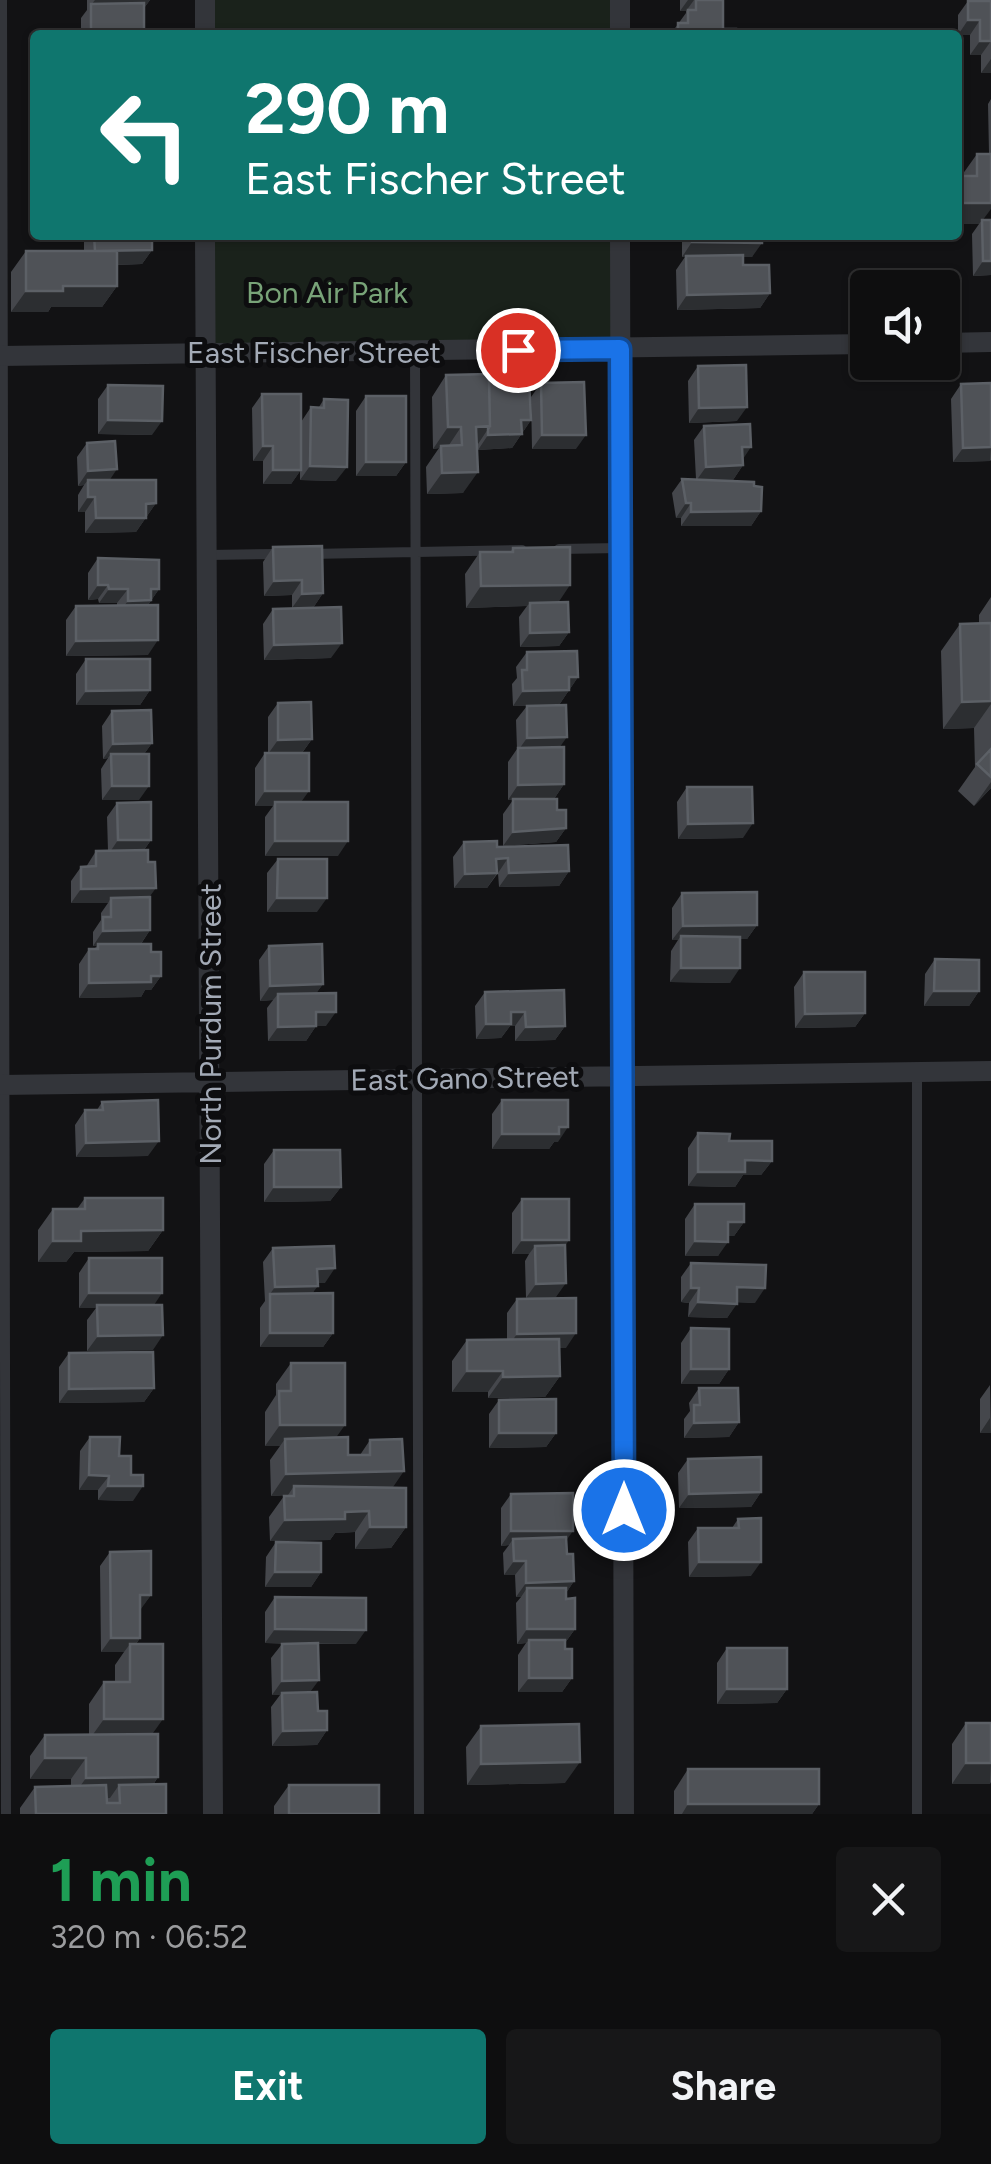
<!DOCTYPE html>
<meta charset="utf-8">
<style>
body{margin:0;font-family:Figtree,sans-serif;background:#171718;color:#f1f3f6;height:100vh;display:flex;flex-direction:column;font-size:38px;white-space:nowrap}
*{box-sizing:border-box;margin:0}
p{font-size:32px;color:#9b9c9e}
.icon{flex:none;width:55px;height:55px;fill:none;stroke:currentColor;stroke-width:2;stroke-linecap:round;stroke-linejoin:round}
.map{position:relative;height:1814px;overflow:hidden}
.sheet{display:flex;flex-direction:column;background:#0e0e0f;flex:1}
.sheet>*{flex:none}
.hud{position:absolute;left:30px;top:30px;width:932px;height:210px;border-radius:10px;box-shadow:0 2px 8px #0004,0 0 0 2px #2e2e2f;background:#0f766e;color:#fff;overflow:hidden}
.controls{position:absolute;left:850px;top:270px;display:grid;gap:20px}
.controls a{display:grid;place-items:center;width:110px;height:110px;border-radius:10px;background:#0e0e0f;box-shadow:0 2px 8px #0004,0 0 0 2px #2e2e2f;font-size:50px}
.pin{position:absolute;display:grid;place-items:center;width:85px;height:85px;color:#fff;margin:-42px;border:5px solid #fff;border-radius:50%;box-shadow:0 2px 10px #0007}
.me{position:absolute;width:110px;margin:-55px;rotate:0deg;stroke-linejoin:round;filter:drop-shadow(0 0 8px #0008)}
.turn{display:flex;align-items:center;gap:35px;height:210px;padding:0 50px;font-size:45px}
.turn .icon{width:130px;height:130px;stroke-width:2.5}
.turn b{display:block;font-size:70px;line-height:85px}
.round{display:grid;place-items:center;flex:none;width:105px;height:105px;border-radius:10px;background:#171718}
.headline{display:flex;align-items:center;justify-content:space-between;height:170px;padding:0 50px}
h1{font-size:60px;font-weight:700;line-height:75px;color:#1e9e55}
.action{display:flex;gap:20px;margin-top:auto;padding:20px 50px}
.action a{flex:1;height:115px;border-radius:10px;background:#0f766e;color:#fff;font-size:40px;font-weight:700;line-height:115px;text-align:center}
.action a+a{background:#171718;color:#f1f3f6}
.map>svg:first-child{display:block}
</style>
<div class="map">
<svg width="991" height="1814" viewBox="0 0 991 1814">
<rect width="100%" height="100%" fill="#121214"/>
<!-- green -->
<path fill="#1a221b" d="M205 0H620V35H205Z
M205 235H620V349L205 353Z"/>
<g fill="none" stroke-linecap="round" stroke-linejoin="round">
<!-- service -->
<path stroke="#33353a" stroke-width="10" d="M2 0 6 1814
M415 351 419 1814
M559 549 620 548
M309 554 522 550
M208 555 277 554
M917 1073V1814"/>
<!-- minor -->
<path stroke="#33353a" stroke-width="20" d="M205 0V35
M620 0V35
M205 235 213 1814
M620 235 624 1814
M942 343 991 342
M0 356 868 344
M0 1085 991 1071"/>
</g>
<!-- wall -->
<path fill="#45474c" d="M87 0H150L144 8V35H81V18L87 10Z
M680 0H723V29L736 35H670L686 13V11H680Z
M991 0V73H981V55H970V35H958V15L968 1Z
M991 99V153H989L988 104Z
M977 154 983 220H991V275L973 276 972 234 979 224H958L962 175Z
M84 235H152V250L142 264 117 265V286L102 307H51L48 312H11V272L26 251H84Z
M682 235H762L752 257H743V265L770 293 760 308 677 310 676 270 685 257H682Z
M698 366 737 421 689 423 688 381Z
M446 375 489 381 531 420 512 448 478 450V444L463 493 427 494 426 467 439 448 433 449 432 397Z
M541 383 576 449H532L531 397Z
M991 383V460L990 461 953 462 951 399 961 384Z
M108 385 152 435 98 434V399Z
M262 394 301 422 311 407H319L324 399 336 481 300 480V471L291 484H263V461H253L252 408Z
M366 396 406 462 396 476H356V411Z
M704 426 743 459V465L733 480H715L754 486 761 511 751 526H681V518H676L672 493 682 479H696L694 440Z
M87 443 110 480 156 503 136 532 85 533V512H78V495L84 485 78 486 77 457Z
M273 547 323 593 313 608H292V595L264 596 263 562Z
M513 548 558 602 569 632 559 646 520 647 519 617 527 606 466 608 465 574 480 552H510Z
M98 558 159 589 148 605V655L66 656V620L76 606 117 605V603H99L98 599 88 600V573Z
M991 597V788L974 806 958 791 975 767 974 728 943 729 941 651 960 624H979V615Z
M273 609 331 658 264 660 263 624Z
M527 652 578 677 559 705 513 706 512 684 517 678 516 667Z
M86 659 150 690 140 705H76V674Z
M278 703 312 739 302 753 301 802 338 856H265V817L273 806H255V768L265 753H268V717Z
M527 706 560 747 564 784 554 799 557 810 566 828 556 842 503 846V814L513 800H508V762L517 749 516 720Z
M112 711 152 743 144 754 139 800H102L101 769 108 758 103 759 102 726Z
M687 787 743 838 678 839 677 802Z
M117 803 151 840 144 850 150 930 141 944 151 952 161 976 151 990H145L141 997 79 998V964L89 949H94L97 946H93V932L101 920V913L108 903H71V881L81 867H86L96 851H108L107 817Z
M464 842 497 847 569 871 559 886 499 887 498 873 487 888H454L453 857Z
M278 859 317 912H267V873Z
M682 893 757 925 747 939H740L730 983 670 982 671 951 678 940H672V908Z
M269 946 323 984 316 993 326 1026H316L306 1041H268L267 1008 273 1000 260 1001 259 960Z
M935 959 979 991 969 1006H924L925 974Z
M804 972 865 1013 855 1027 795 1028 794 987Z
M485 992 565 1026 555 1040 515 1041V1026H510L501 1038 476 1039 475 1006Z
M502 1100 558 1142H554L549 1149H492V1114Z
M102 1102 148 1156 76 1157 75 1125 85 1110H97Z
M698 1133 729 1141 772 1161 761 1175H743L735 1187 688 1186V1148Z
M274 1150 341 1187 330 1201 264 1202V1164Z
M85 1198 163 1230 148 1251 74 1252 66 1262H38V1230L53 1209H77Z
M522 1199 565 1245 556 1297 526 1298 525 1261 529 1254H512V1213Z
M695 1204 744 1222 734 1236H728L718 1256H685V1219Z
M273 1248 325 1283H318L312 1294 333 1333 323 1347H260V1308L265 1301 263 1262Z
M89 1258 154 1305 153 1350 87 1351V1320L96 1308H79V1273Z
M691 1263 755 1303 737 1302 727 1318 688 1317 689 1303 681 1302V1277Z
M517 1299 566 1348H559L560 1376 545 1397 488 1398V1392H452V1361L467 1340H507V1313Z
M691 1328 729 1369 719 1384H681V1343Z
M69 1353 154 1388 144 1402 59 1403V1367Z
M291 1363 336 1438 348 1455H360L370 1440 392 1488 406 1527 391 1548 355 1549V1532L335 1533 330 1540 270 1541 269 1517 284 1496 288 1495 271 1496 270 1460 280 1446H265V1412L276 1395V1384Z
M990 1385 991 1433H980V1399Z
M699 1388 739 1422 729 1437 684 1438V1419L690 1411 689 1403Z
M499 1400 556 1433 546 1447 489 1448V1414Z
M90 1437 119 1456 131 1475 133 1501 98 1500V1490H79L80 1451Z
M688 1459 761 1492 751 1507 679 1508 678 1473Z
M511 1494 566 1540 567 1554 574 1581 566 1593V1599L575 1629 565 1643 572 1678 562 1692H518V1655L526 1643 517 1644 516 1603 521 1597H516L515 1575H504L503 1553 509 1545 501 1546V1508Z
M738 1519 751 1576 689 1577 688 1542 698 1528H732Z
M276 1542 321 1572 311 1587H265L266 1557Z
M110 1552 151 1595 140 1609V1638L136 1644 153 1734 158 1777 153 1785 166 1814H20V1808L35 1787 71 1786V1779H30V1756L45 1735 89 1734V1704L104 1682H115V1665L124 1652H101L100 1566Z
M275 1597 356 1644H318L310 1692 327 1730 317 1745 272 1746 271 1707 280 1695H272L271 1658 282 1644H293L265 1643V1612Z
M727 1648 787 1689 777 1703 717 1704V1663Z
M966 1723H991V1782L990 1784H952V1744Z
M481 1726 565 1783 467 1785 466 1747Z
M688 1769 819 1804 812 1814H674V1791Z
M289 1785 379 1814H274V1806Z"/>
<!-- shaded-wall -->
<path fill="#2c2e31" d="M95 0H150L141 12 91 5Z
M688 0H694L686 11H680Z
M968 20H980L970 35H958Z
M980 41H991L981 55H970Z
M991 59V73H981Z
M991 190V209L982 221V220L979 224H958V203Z
M692 242 762 243 752 257H682Z
M152 250 142 264 85 266 95 251Z
M983 261H991V275L973 276Z
M63 286H117L102 307H51L48 312H11L26 291Z
M770 293 760 308 677 310 687 295Z
M747 407 737 421 689 423 699 408Z
M108 420 162 421 152 435 98 434Z
M521 420H531L512 448 478 450 488 435Z
M490 426 476 447V427Z
M448 427H461L447 448 441 446 439 448 433 449Z
M542 435H586L576 449H532Z
M263 446H273L263 461H253Z
M742 447H751L741 462Z
M991 447 990 461 953 462 963 448Z
M366 462H406L396 476H356Z
M743 465 733 480 696 481 706 467Z
M310 466 347 467 336 481 300 480Z
M117 469 107 484 88 480 84 485 78 486 88 471Z
M273 470H301L291 484H263Z
M478 472 463 493 427 494 442 473Z
M88 497H95L85 512H78Z
M156 503 136 532 85 533 96 518 146 504Z
M686 503H691L681 518H676Z
M761 511 751 526H681L691 512Z
M302 580 292 595 264 596 274 581Z
M98 585H108L98 599 88 600Z
M570 585 556 606 530 603 527 606 466 608 481 586Z
M109 589H128L117 603H99Z
M151 589H159L141 615H117L128 601Z
M323 593 313 608H292L302 594Z
M569 632 559 646 520 647 530 633Z
M158 640 148 655 66 656 76 641Z
M342 643 331 658 264 660 274 645Z
M569 677H578L559 705 513 706 523 691Z
M150 690 140 705H76L86 691Z
M991 701V704L974 728 943 729 962 702Z
M567 737 557 751 517 752 527 738Z
M312 739 301 754H268L278 740Z
M152 743 142 757 111 754 108 758 103 759 113 744Z
M991 782V788L974 806Z
M564 784 554 799 508 800 518 785Z
M112 786H149L139 800H102Z
M265 791H309L299 805 275 802 273 806H255Z
M753 823 743 838 678 839 688 824Z
M566 828 556 842 503 846 513 832Z
M118 840H151L141 854 108 855Z
M275 841H348L338 856H265Z
M508 858 498 873H486L496 859Z
M569 871 559 886 499 887 509 873Z
M497 873 487 888H454L465 874Z
M156 888 145 903 111 898 108 903H71L81 889Z
M277 898H327L317 912H267Z
M757 925 747 939 681 940V936L678 940H672L683 926Z
M150 930 140 945 93 946 103 931Z
M681 968H740L730 983 670 982Z
M151 976H161L151 990H145L141 997 79 998 89 983Z
M323 984 313 998 278 994 273 1000 260 1001 270 986Z
M934 991H979L969 1006H924Z
M316 1012H336L326 1026H316L306 1041H268L278 1027Z
M511 1012H525L515 1026H510L501 1038 476 1039 486 1024Z
M865 1013 855 1027 795 1028 805 1014Z
M565 1026 555 1040 515 1041 526 1027Z
M559 1127H568L558 1142H554L549 1149H492L502 1134Z
M159 1141 148 1156 76 1157 86 1143Z
M745 1160 772 1161 761 1175H743L735 1187 688 1186 698 1172Z
M274 1187H341L330 1201 264 1202Z
M728 1222H744L734 1236H718Z
M163 1230 148 1251 74 1252 66 1262H38L53 1241 81 1231Z
M522 1240H569L559 1255 535 1246 529 1254H512Z
M695 1241 728 1242 718 1256H685Z
M335 1268 325 1283H307L317 1269Z
M566 1283 556 1297 526 1298 536 1284Z
M318 1286 307 1300 270 1294 265 1301 275 1287Z
M737 1287 765 1288 755 1303 727 1302Z
M691 1288H699L689 1303 681 1302Z
M89 1293H162L152 1308H79Z
M698 1302 737 1304 727 1318 688 1317Z
M270 1333H333L323 1347H260Z
M576 1333 566 1348H507L517 1334Z
M163 1335 153 1350 87 1351 98 1336Z
M691 1369H729L719 1384H681Z
M467 1371H503L488 1392H452Z
M560 1376 545 1397 488 1398 503 1377Z
M154 1388 144 1402 59 1403 69 1389Z
M990 1418 991 1433H980Z
M739 1422 729 1437 684 1438 694 1423Z
M280 1425H345L330 1446 285 1439 280 1446H265Z
M499 1433H556L546 1447 489 1448Z
M404 1471 389 1493 294 1486 288 1495 271 1496 286 1474Z
M89 1475 109 1476 98 1490H79Z
M108 1486H143L133 1501 98 1500Z
M761 1492 751 1507 679 1508 689 1494Z
M369 1511 355 1532 335 1533 330 1540 270 1541 285 1520 345 1512Z
M370 1527H406L391 1548 355 1549Z
M511 1531H573L563 1545 513 1539 509 1545 501 1546Z
M514 1561H526L515 1575H504Z
M699 1562H761L751 1576 689 1577Z
M275 1572H321L311 1587H265Z
M574 1581 564 1596 527 1588 521 1597H516L526 1583Z
M140 1595H151L141 1609H130Z
M275 1629 366 1630 356 1644 265 1643Z
M527 1629H575L565 1643 529 1640 526 1643 517 1644Z
M111 1638H140L130 1652V1644L124 1652H101Z
M529 1678H572L562 1692H518Z
M319 1680 308 1695 282 1693 280 1695H272L282 1681Z
M727 1689H787L777 1703 717 1704Z
M104 1719H163L148 1740H89Z
M327 1730 317 1745 272 1746 283 1731Z
M45 1758H86L71 1779H30Z
M580 1762 565 1783 467 1785 481 1764Z
M966 1763H991L990 1784H952Z
M158 1777 144 1798 119 1785 110 1798 71 1799 86 1778Z
M688 1804H819L812 1814H682Z"/>
<!-- building -->
<path fill="#4f5257" stroke="#5c6066" stroke-width="2.5" d="M696 0H723V29H736V35H678V23H688V10H696Z
M968 1H991V41H980V20H968Z
M144 3V35H91V4Z
M977 154H991V203H958V176H977Z
M982 220H991V261H983Z
M94 235H152V250L95 251Z
M692 235H762V243L692 242Z
M26 251H117V286H63V291H26Z
M743 255V265H769L770 293 687 295 686 256Z
M746 365 747 407 699 408 698 366Z
M489 374 490 426 476 427 478 472 442 473 441 446 462 445 461 427H448L446 375Z
M529 379 531 420H521L522 434 488 435V429L490 426 489 381Z
M584 382 586 435H542L541 383Z
M991 383V447L963 448 961 384Z
M108 385 163 386 162 421 108 420Z
M262 394H301V470H273V446H263Z
M366 396H406V462H366Z
M324 399 348 400 347 467 310 466 311 407 324 408Z
M750 424 751 447H742L743 465 706 467 704 426Z
M115 441 117 469 88 471 87 443Z
M682 479 754 482V486L762 487 761 511 691 512V503H686Z
M88 480H156V503L146 504V518H96L95 497H88Z
M322 546 323 593 302 594V580L274 581 273 547Z
M570 547V585L481 586 480 552H513V548Z
M98 558 159 560V589H151V600L128 601V589H109L108 585H98Z
M568 602 569 632 530 633V603Z
M158 605V640L76 641V606Z
M341 607 342 643 274 645 273 609Z
M991 623V701L962 702 960 624Z
M577 651 578 677H569V690L523 691 522 670H527V652Z
M86 659H150V690L86 691Z
M311 702 312 739 278 740V703Z
M566 705 567 737 527 738V706Z
M151 710 152 743 113 744 112 711Z
M564 747V784L518 785V748Z
M991 749V777L977 764Z
M265 753H309V791H265Z
M111 754H149V786H112Z
M687 787H752L753 823 688 824Z
M513 799H557V810H566V828L513 832Z
M151 802V840H118L117 803Z
M275 802H348V841H275Z
M497 841V847L568 845 569 871 509 873 508 858 496 859 497 873 465 874 464 842Z
M148 850V862H155L156 888 81 889V867L96 866V851Z
M278 859H327V898H277Z
M757 892V925L683 926 682 893Z
M150 897V930L103 931V917H111V898Z
M681 936 740 937V968H681Z
M98 944H151V952H161V976H151V982L89 983V949H98Z
M322 944 323 984 270 986 269 946Z
M935 959 979 960V991H934Z
M804 972H865V1013L805 1014Z
M564 990 565 1026 526 1027 525 1012H511V1024H486L485 992Z
M336 993V1012H316V1026L278 1027V994Z
M158 1100 159 1141 86 1143 85 1110H103L102 1102Z
M502 1100H568V1127H559V1134H502Z
M698 1133 730 1134 729 1141H772V1161L745 1160V1172H698Z
M274 1150H340L341 1187H274Z
M85 1198H163V1230L81 1231V1241H53V1209H85Z
M522 1199H569V1240H522Z
M695 1204H744V1222H728V1242L695 1241Z
M565 1245 566 1283 536 1284 535 1246Z
M334 1246 335 1268 317 1269 318 1286 275 1287 273 1248Z
M89 1258H162V1293H89Z
M691 1263 766 1265 765 1288 737 1287V1304L698 1302 699 1288H691Z
M333 1293V1333H270V1294Z
M576 1298V1333L517 1334V1299Z
M97 1305H162L163 1335 98 1336Z
M691 1328 729 1329V1369H691Z
M559 1339 560 1376 503 1377V1371H467V1340Z
M153 1352 154 1388 69 1389V1353Z
M291 1363H345V1425H280L279 1391H291Z
M699 1388H738L739 1422 694 1423V1405H700Z
M556 1399V1433H499V1400Z
M90 1437H120L119 1456H131V1475H143V1486H108L109 1476 89 1475Z
M348 1437V1455H370V1440L402 1439 404 1471 286 1474 285 1439Z
M761 1457V1492L689 1494 688 1459Z
M294 1486 406 1488V1527H370L369 1511 345 1512V1519L285 1520 284 1496H294Z
M573 1493V1531H511V1494Z
M761 1518V1562H699L698 1528H739L738 1519Z
M566 1537 567 1554H573L574 1581 526 1583V1561H514L513 1539Z
M276 1542 321 1543V1572H275Z
M151 1551V1595H140V1638H111L110 1552Z
M527 1588H566V1599L575 1598V1629H527Z
M275 1597 366 1598V1630L275 1629Z
M529 1640H565V1649H572V1678H529Z
M318 1643 319 1680 282 1681V1644Z
M130 1644H163V1719H104V1682H130Z
M727 1648H787V1689H727Z
M317 1692 318 1711H327V1730L283 1731 282 1693Z
M966 1723H991V1763H966Z
M579 1724 580 1762 481 1764V1726Z
M158 1734V1777L86 1778V1758H45V1735Z
M688 1769H819V1804H688Z
M166 1784V1814H36L35 1787 106 1785 107 1803H120L119 1785Z
M289 1785H379V1814H289Z"/>
<g fill="none" stroke-linecap="round" stroke-linejoin="round">
<defs>
<path id="route" d="M518 350 620 349 624 1510"/>
</defs>
<!-- route casing -->
<use href="#route" stroke="#114b97" stroke-width="25"/>
<!-- route -->
<use href="#route" stroke="#1a73e8" stroke-width="18"/>
</g>
<g text-anchor="middle" dominant-baseline="central" stroke-width="10" stroke-linejoin="round" paint-order="stroke">
<!-- park labels -->
<g font-size="30" fill="#78a378" stroke="#0d0d0f">
<text x="327" y="292">Bon Air Park</text>
</g>
<!-- street labels -->
<g font-size="30" fill="#a3aab6" stroke="#0d0d0f">
<text x="314" y="352">East Fischer Street</text>
<text transform="translate(210 1024) rotate(-90)">North Purdum Street</text>
<text transform="translate(465 1078) rotate(-1)">East Gano Street</text>
</g>
</g>
</svg>
<div class="controls">
<a><svg class="icon" aria-label="sound" viewBox="0 0 24 24"><path d="M4 9h4l5-4v14l-5-4H4zM17 9q2 3 0 6"/></svg></a>
</div>
<div class="pin" style="left:518px;top:350px;background:#d93025"><svg class="icon" aria-label="arrive" viewBox="0 0 24 24"><path d="M6 21V4h12l-3 4 3 4H6"/></svg></div>
<svg class="me" style="left:624px;top:1510px" viewBox="-20 -20 40 40"><circle r="17" fill="#1a73e8" stroke="#fff" stroke-width="3"/><path d="M0-11L8 9 0 5-8 9z" fill="#fff"/></svg>
<div class="hud">
<div class="turn"><svg class="icon" aria-label="left" viewBox="0 0 24 24"><path d="M17 20v-9H6M10 6l-5 5 5 5"/></svg><div><b>290 m</b>East Fischer Street</div></div>
</div>
</div>
<section class="sheet">
<div class="headline"><div><h1>1 min</h1><p>320 m · 06:52</p></div><a class="round"><svg class="icon" aria-label="close" viewBox="0 0 24 24"><path d="M6 6l12 12M18 6L6 18"/></svg></a></div>
<div class="action"><a>Exit</a><a>Share</a></div>
</section>
